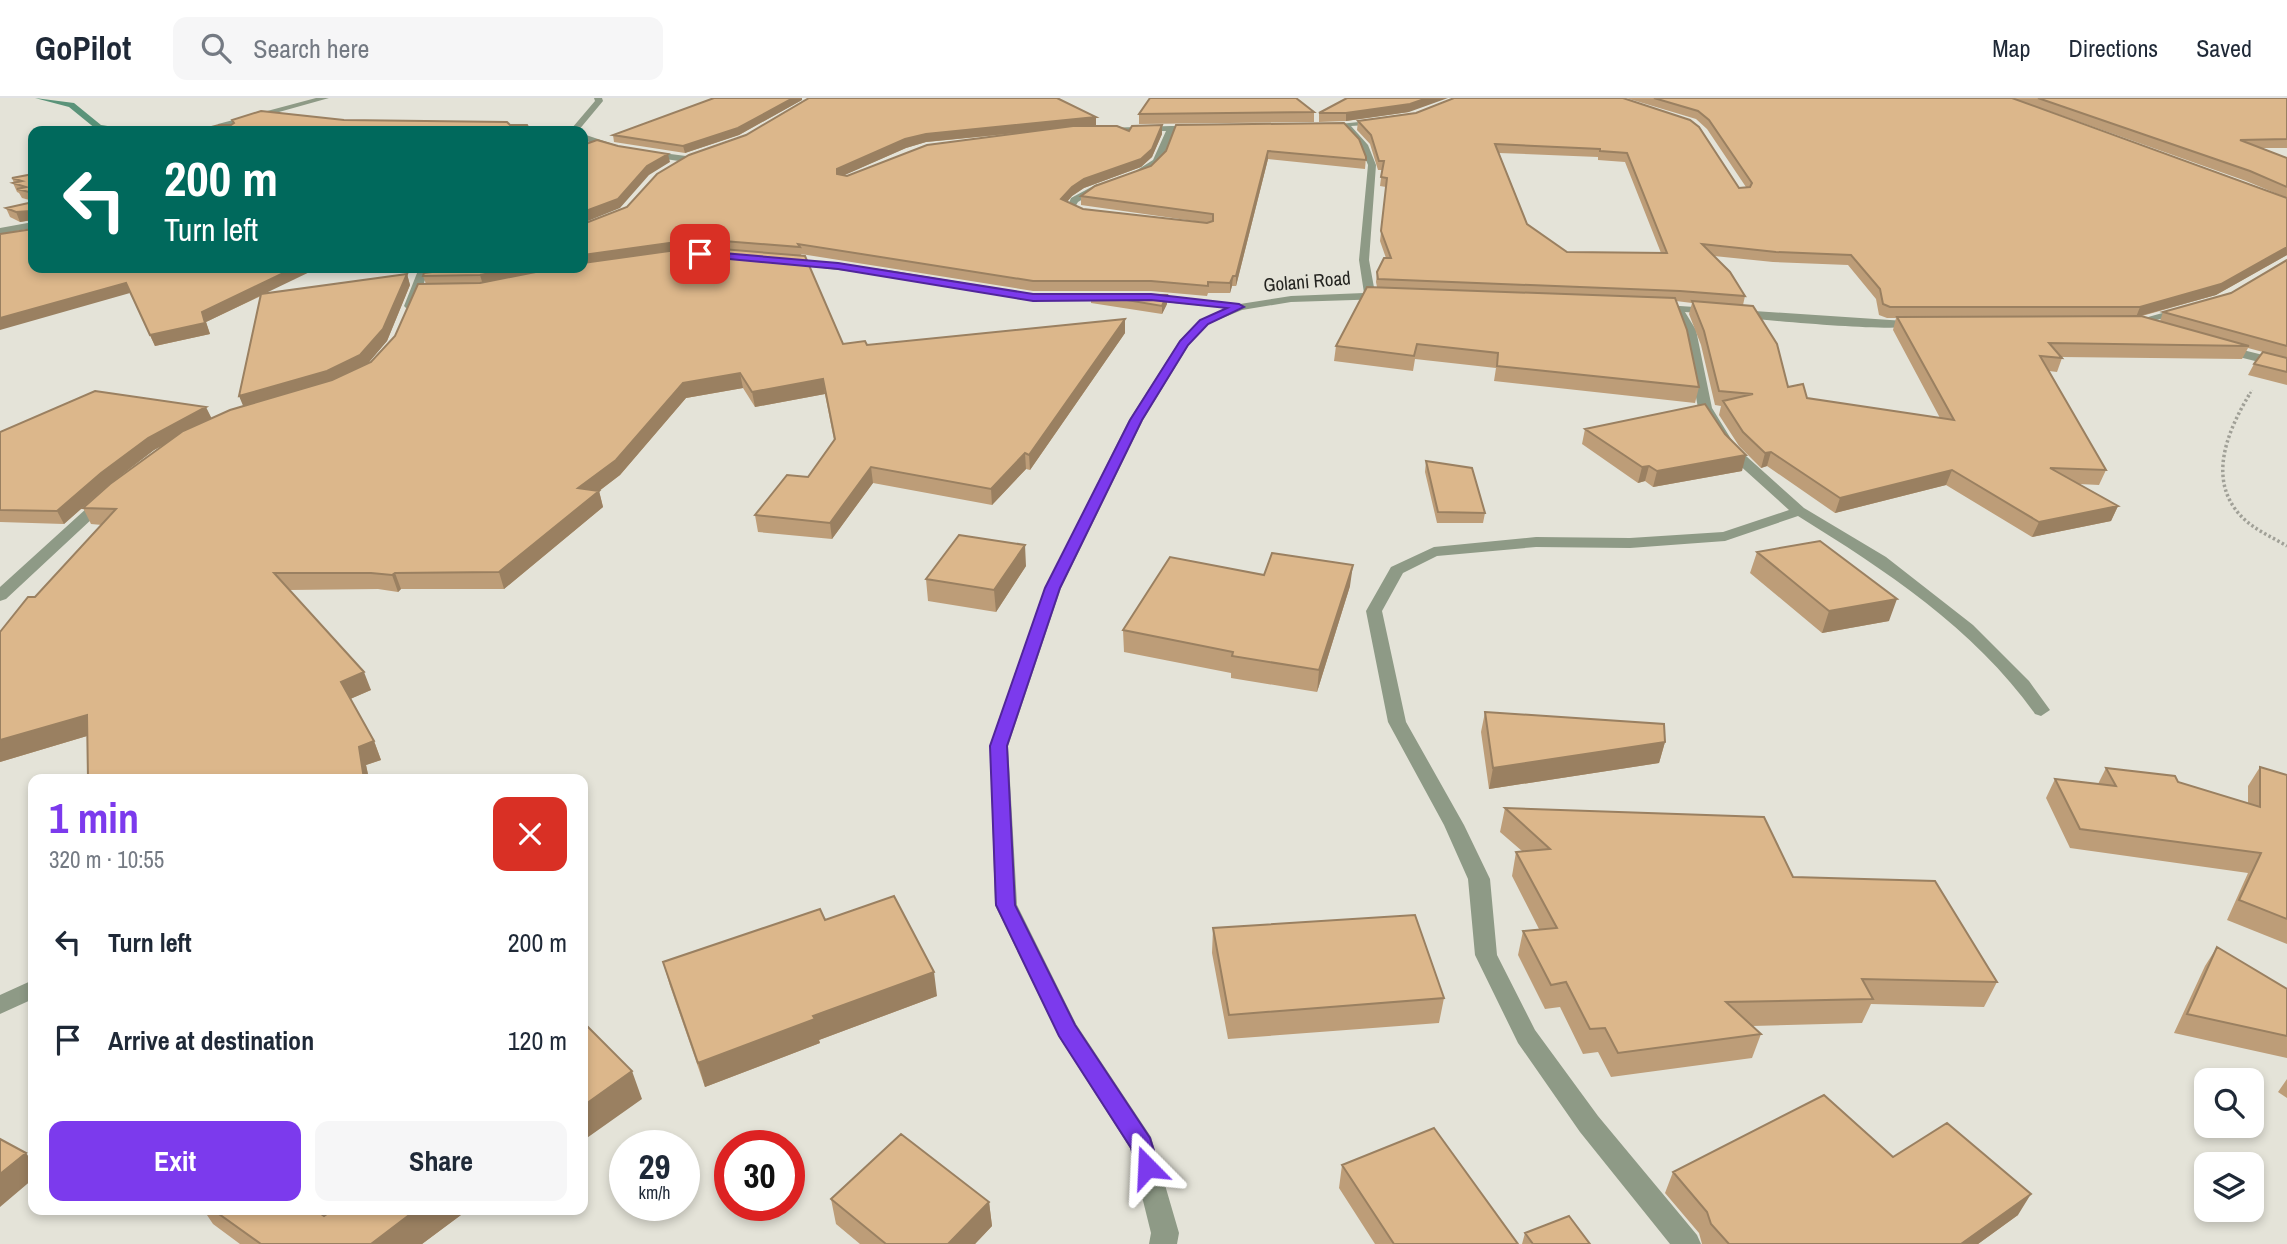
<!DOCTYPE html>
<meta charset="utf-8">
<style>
body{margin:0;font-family:"Archivo Narrow",sans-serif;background:#f6f6f7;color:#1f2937;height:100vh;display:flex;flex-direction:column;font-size:26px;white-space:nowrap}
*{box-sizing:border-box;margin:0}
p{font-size:23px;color:#747a83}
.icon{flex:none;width:38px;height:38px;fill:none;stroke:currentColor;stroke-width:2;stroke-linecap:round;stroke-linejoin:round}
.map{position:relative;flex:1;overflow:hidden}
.details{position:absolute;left:28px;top:676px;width:560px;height:441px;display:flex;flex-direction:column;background:#fff;border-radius:14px;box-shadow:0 4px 10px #0003}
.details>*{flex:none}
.top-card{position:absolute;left:28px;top:28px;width:560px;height:147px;border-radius:14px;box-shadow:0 4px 10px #0003;background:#00695c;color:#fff;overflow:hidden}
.buttons{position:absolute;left:2194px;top:970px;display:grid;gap:14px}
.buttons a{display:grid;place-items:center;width:70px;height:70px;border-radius:14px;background:#fff;box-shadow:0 4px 10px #0003;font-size:35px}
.speed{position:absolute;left:609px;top:1032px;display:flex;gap:14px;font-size:35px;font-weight:700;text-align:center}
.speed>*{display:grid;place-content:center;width:91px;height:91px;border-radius:50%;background:#fff;box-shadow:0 4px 10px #0003;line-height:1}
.speed small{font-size:18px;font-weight:400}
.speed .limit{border:10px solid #d22;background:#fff;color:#111}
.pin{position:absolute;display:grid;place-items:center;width:60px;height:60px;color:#fff;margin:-30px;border-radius:14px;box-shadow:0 4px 10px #0006}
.me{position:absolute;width:77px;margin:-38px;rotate:339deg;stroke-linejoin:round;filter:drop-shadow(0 0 5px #0008)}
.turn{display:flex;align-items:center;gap:24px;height:147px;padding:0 21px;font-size:32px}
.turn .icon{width:91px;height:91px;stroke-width:2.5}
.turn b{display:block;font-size:49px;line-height:60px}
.round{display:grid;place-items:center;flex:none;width:74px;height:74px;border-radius:14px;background:#f6f6f7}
.headline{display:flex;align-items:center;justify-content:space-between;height:119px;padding:0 21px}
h1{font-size:42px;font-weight:800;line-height:52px;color:#7c3aed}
.action{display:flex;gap:14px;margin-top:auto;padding:14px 21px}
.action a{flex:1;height:80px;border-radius:14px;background:#7c3aed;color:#fff;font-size:28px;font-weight:800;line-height:80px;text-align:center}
.action a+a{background:#f6f6f7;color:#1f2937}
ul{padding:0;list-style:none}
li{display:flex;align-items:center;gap:21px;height:98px;padding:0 21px}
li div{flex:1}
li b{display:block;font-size:26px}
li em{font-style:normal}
header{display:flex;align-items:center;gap:42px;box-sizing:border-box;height:98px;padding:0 35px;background:#fff;border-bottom:2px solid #e0e1e3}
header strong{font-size:33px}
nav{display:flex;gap:38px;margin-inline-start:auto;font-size:24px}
.search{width:490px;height:63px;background:#f6f6f7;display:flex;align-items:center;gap:18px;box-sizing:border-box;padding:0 24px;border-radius:14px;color:#747a83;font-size:26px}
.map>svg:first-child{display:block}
</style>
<header>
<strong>GoPilot</strong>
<div class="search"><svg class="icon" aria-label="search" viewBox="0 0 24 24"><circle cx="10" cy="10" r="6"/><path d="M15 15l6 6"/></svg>Search here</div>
<nav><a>Map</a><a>Directions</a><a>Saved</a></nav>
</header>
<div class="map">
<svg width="2287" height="1146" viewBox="0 0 2287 1146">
<rect width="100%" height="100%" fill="#e4e3d8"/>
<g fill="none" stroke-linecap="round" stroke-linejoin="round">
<!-- stream -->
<path fill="#5a9379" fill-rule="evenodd" d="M35 0 74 5 101 27 140 33 96 31 69 9Z"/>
<!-- path-far1 -->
<path stroke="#a0a097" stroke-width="2.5" stroke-dasharray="2 2" stroke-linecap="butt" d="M2248 299 2252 292"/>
<!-- path -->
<path stroke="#a0a097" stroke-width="3.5" stroke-dasharray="2.5 2.5" stroke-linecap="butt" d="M2249 297C2227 334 2207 382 2241 418 2253 431 2272 439 2287 448"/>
<!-- minor -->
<path fill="#8e9a86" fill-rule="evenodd" d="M316 0H329L225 29 234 33 218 32V26Z
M594 0H602L603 3 578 33H512L540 29 572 30 595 3Z
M1379 22 1382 26 1351 28 1368 47 1376 67 1369 162 1375 195H1385L1391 198 1385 201 1291 204 1242 212 1208 226 1189 247 1143 322 1061 490 1008 648 1017 807 1076 926 1151 1039 1179 1135 1177 1146H1149L1151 1135 1130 1050 1059 939 995 807 990 648 1045 490 1129 322 1180 242 1200 222 1226 210 1142 202 1136 199 1142 196 1240 206 1291 198 1364 195 1359 162 1368 67 1360 48 1343 29 1323 30 1319 28Z
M1171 28H1197L1201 30 1174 33 1160 66 1139 77 1134 74 1153 62 1166 33 1103 34 1099 32 1103 30Z
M583 36 619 48 620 50 616 53 583 42Z
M647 53 686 58 690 61 686 64 644 58 643 56Z
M1097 86 1105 88 1078 104 1075 109 1089 113V117L1066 112 1071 100Z
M33 124V130L0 136V130Z
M785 160 888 172 1033 196H1114L1120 199 1114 202H1033L888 178 781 165 780 163Z
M419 170H429L416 208 406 210 404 208Z
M1650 206 1920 224 1922 226C1905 238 1719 217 1685 214L1696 232 1712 310 1736 349 1804 410 1886 459 1973 527 2029 583 2050 612 2041 618 2035 616C1975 531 1885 472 1798 418L1725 443 1630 450 1536 449 1437 458 1403 475 1382 513 1406 624 1464 727 1490 781 1497 857 1535 932 1598 1018 1697 1137 1701 1146H1670L1580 1034 1518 945 1475 857 1468 781 1444 727 1388 624 1366 513 1391 469 1434 449 1536 439 1630 440 1723 434 1789 412 1726 355 1698 310 1684 232 1674 213 1650 210Z
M2184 209 2190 212 2188 214 2129 229 2123 226Z
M2223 247 2287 263V271L2219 254 2217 251Z
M103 399 110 403 108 406 6 501 0 503V489L98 400Z
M33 882V901L0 916V897Z"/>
</g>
<!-- wall -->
<path fill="#bd9d78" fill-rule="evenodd" d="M1454 0 1739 90 1746 89 1707 31 1696 21 1626 0H2287V50H2262L2287 60V157L2216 197 2142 218 2160 223 2163 214 2231 195 2287 162V287L2248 277 2254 266 2263 254 2248 250 2242 261 2061 259 2062 260 2057 274 2049 273 2106 372 2099 387 2079 386 2118 408 2111 423 2032 439 1946 387 1835 415 1767 368 1761 370 1739 348 1719 317 1721 308 1715 307 1701 247 1689 216 1692 205 1676 203 1699 289 1695 305 1494 283 1496 270 1415 261 1413 273 1334 263 1336 248 1377 189 1376 184 1377 174 1386 160 1380 143 1386 89 1380 88 1382 72H1378L1370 46 1357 32 1358 23 1416 15ZM2018 2 2246 83 2280 97ZM1499 55 1598 59V62L1625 64 1661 155 1567 154 1527 126ZM1714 158 1773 164 1848 167 1876 201 1879 217 1887 220H1896L1893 232 1940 320 1807 300 1788 289 1743 207 1745 198Z
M802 2 739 37 685 55 614 44 613 37Z
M1314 14V24L1139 26V16Z
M1409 14 1346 23 1319 24V15Z
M1096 27 1084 28 1129 33 1162 27V36L1152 59 1141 69 1084 90 1072 98 1067 104 1083 111 1208 125 1081 107V98L1151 68 1166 53 1176 27 1366 59 1365 71 1268 61 1236 188H1232L1230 195H1208L1207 198 1151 193H1033L801 156 843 246 867 247 1125 235 1030 372 1026 371 992 407 873 385 832 441 758 434 755 417 808 379 834 342 825 296 755 309 743 290 686 300 620 377 599 393 603 409 504 491H401L398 494 378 491 289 492 371 592 350 601 374 643 381 662 366 667 369 681H88L87 638 0 664V534L35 499 102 427 91 426 83 410 163 347 154 352 107 388 64 426 0 424V334L211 321 243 308 261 198 206 224 210 236 155 248 130 195H266L407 176 410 187 387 243 367 266 371 264 395 238 426 186 423 178 583 170 627 109 689 57ZM1032 34 847 78 844 77 906 50 926 44Z
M33 76V103L22 100 19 95 17 94 13 85H14L12 80Z
M33 104V125L32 122 20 124 10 119 6 110Z
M1091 196 1167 197V206L1162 216 1091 205Z
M1585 331 1742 373 1653 389 1645 383 1638 385 1582 346Z
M1426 363 1485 415 1483 425H1437L1425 374Z
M1757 454 1889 523 1822 535 1750 475Z
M1026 468 996 514 928 503 926 481Z
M1264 477 1350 488 1317 594 1231 580V575L1124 554 1123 532Z
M1485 614 1665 644 1659 665 1489 691 1481 634Z
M2260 669 2287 677V846L2227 822 2248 775 2070 750 2046 700 2055 681 2098 686 2106 670 2248 705V688Z
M1505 710 1793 779 1997 884 1984 909 1871 906 1862 925 1752 928 1761 936 1752 960 1611 979 1598 954 1583 956 1560 909 1545 911 1518 857 1523 833 1539 831 1512 778 1516 754 1522 753 1500 734Z
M825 822 937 898 819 942 820 945 705 989 670 888 663 864Z
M1213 830 1444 900 1439 925 1228 941 1212 855Z
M2217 849 2287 891V960L2174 935 2205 868Z
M2287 981V1000L2278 994Z
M1893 1059 2018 1117 1978 1146H1702L1699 1135 1665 1095 1673 1074Z
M1342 1067 1518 1146H1375L1339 1090Z
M831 1101 989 1104 992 1128 975 1146H860L836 1126Z
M203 1111H314L324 1118 333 1111H469L422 1146H240L213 1126Z
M1525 1135 1590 1146H1522Z"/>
<!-- shaded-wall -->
<path fill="#9a8061" d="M793 0H802V2L739 37 685 55 683 48Z
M1427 0H1448L1409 14 1346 23V15Z
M1096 19V27L926 44 906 50 838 80 837 71 905 41 926 36Z
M1162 27V36L1152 59 1141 69 1084 90 1072 98 1061 111V101L1072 89Z
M1268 53V61L1236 188V178Z
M668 56 670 64 649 77 620 110 583 125V114L647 68Z
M30 113 32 122 20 124 16 114Z
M698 141 700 150 583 167V157Z
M2287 149V157L2216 197 2136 219 2140 209Z
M294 170H318L206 224 210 236 155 248 150 237Z
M516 170H567L483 187 480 177Z
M407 176 410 187 387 243 365 269 332 285 244 310 239 298Z
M1233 178 1232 188 1230 195V185Z
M126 185 130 195 0 232V220Z
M1167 197V206L1162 216V208Z
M1125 221V235L1030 372 1029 357Z
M740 275 743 290 686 300 620 377 599 393 603 409 504 491 499 474 578 390 683 285Z
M823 281 825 296 755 309 752 294Z
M206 309 212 321 154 352 107 388 64 426 57 413 101 375 148 340Z
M1771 354 1767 368 1761 370 1765 355Z
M1025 355 1026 371 992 407 991 391Z
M1746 357 1742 373 1653 389 1657 373Z
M1649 368 1645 383 1638 385 1642 369Z
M871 369 873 385 832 441 830 425Z
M1952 372 1946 387 1835 415 1840 400Z
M2118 408 2111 423 2032 439 2039 424Z
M1025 447 1026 468 996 514 994 492Z
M1353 467 1350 488 1317 594 1319 572Z
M395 475 401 491 398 494 392 477Z
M1897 501 1889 523 1822 535 1829 513Z
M364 574 371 592 348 602 341 584Z
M87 617 97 635 0 664V642Z
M374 643 381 662 366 667 369 681H364L359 649Z
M1665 644 1659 665 1489 691 1493 670Z
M934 874 937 898 819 942 820 945 705 989 698 965 813 918Z
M632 973 642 1001 584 1042 583 1039V1008Z
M26 1055 33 1065V1081L0 1109V1076Z
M2031 1096 2018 1117 1978 1146H1961Z
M989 1104 992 1128 975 1146H948Z
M417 1111H469L422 1146H371Z"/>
<!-- building -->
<path fill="#dcb78b" stroke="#9a8061" stroke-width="2" fill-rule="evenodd" d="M714 0H793L738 30 683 48 613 37Z
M809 0H1057L1096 19 926 36 905 41 837 71V76L847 78 927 47 1073 28H1117L1129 33 1132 28 1162 27 1152 51 1141 61 1084 81 1072 89 1061 101 1083 111 1207 125 1213 123V116L1081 98 1095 88 1151 68 1166 53 1176 27 1344 25 1359 41 1366 59V62L1268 53 1236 178H1233L1230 185 1208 184V188L1151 183H1033L798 146 800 149 698 141 583 157V126L627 109 657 76 689 57 746 37Z
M1150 0H1296L1314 14 1139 16Z
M1347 0H1427L1410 6 1346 15H1319Z
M1454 0H1623L1690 22 1699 29 1739 90 1750 89 1752 85 1709 22 1698 13 1654 0H2012L2287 100V149L2221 186 2140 209H1890L1883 206 1880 191 1851 157 1776 154 1702 146 1730 174 1745 198 1680 193 1378 181 1377 174 1384 160H1391L1381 133 1387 80 1381 79 1384 63H1379L1371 37 1358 23 1416 15ZM1495 46 1600 51V53L1627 55 1667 155 1567 154 1527 126Z
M2038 0H2287V41L2240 42 2287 60V89L2250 73Z
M261 13 344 22 507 24 510 27H527L530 33H196L219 27H231L234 25 232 22Z
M597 42 618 48 668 56 647 68 618 101 583 114V47Z
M33 76V95L17 91 26 89 13 85 22 83 12 80Z
M33 104V122L31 121 30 113 16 114 6 110Z
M33 131V170H294L202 214 205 225 150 237 126 185 0 220V136Z
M698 149 805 158 843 246 865 243 867 247 1125 221 1029 357 1025 355 991 391 871 369 830 425 755 417 787 377 808 379 835 341 823 281 752 294 740 275 683 285 616 362 578 390 599 393 499 474 395 475 392 477 371 475H274L364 574 341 584 374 643 359 649 364 681H88L87 617 0 642V534L28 499H35L116 411 83 410 110 386 183 333 230 312 332 282 371 264 395 238 418 186 480 185 556 170H583V165Z
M2287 162V248L2163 214 2231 195Z
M464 170H516L480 177 423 178 424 175Z
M407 176 383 231 360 257 327 273 239 298 261 196Z
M1367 189 1675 200 1687 232 1699 289 1497 268 1498 255 1417 246 1414 258 1336 248Z
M1091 196 1167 197 1162 208Z
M1692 203 1753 208 1777 246 1788 289 1803 286 1807 300 1954 322 1897 219 2141 218 2249 248 2049 245 2062 260 2040 258 2106 372 2050 370 2118 408 2039 424 1952 372 1840 400 1771 354 1765 355 1743 334 1723 303 1753 296 1719 293 1704 233Z
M2263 254 2287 260V274L2254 266Z
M95 293 206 309 148 340 101 375 57 413 0 412V334Z
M1705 306 1725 336 1746 357 1657 373 1649 368 1642 369 1585 331Z
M1426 363 1472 370 1485 415 1438 414Z
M959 437 1025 447 994 492 926 481Z
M1820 443 1897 501 1829 513 1757 454Z
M1272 455 1353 467 1319 572 1232 558 1233 554 1123 532 1170 459 1264 477Z
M1485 614 1664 626 1665 644 1493 670Z
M2260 669 2287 677V821L2239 802 2261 755 2080 731 2055 681 2116 688 2106 670 2175 678 2178 684 2260 709Z
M1505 710 1764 719 1793 779 1935 783 1997 884 1862 881 1873 901 1726 904 1761 936 1618 955 1605 930 1590 931 1566 884 1551 887 1523 833 1557 830 1516 754 1550 751Z
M894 798 934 874 813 918 815 921 698 965 663 864 820 811 825 822Z
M1415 817 1444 900 1229 917 1213 830Z
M2217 849 2287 891V938L2187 916Z
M583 924 632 973 583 1008Z
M1824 997 1893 1059 1947 1025 2031 1096 1961 1146H1729L1711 1126 1707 1114 1673 1074Z
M1434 1030 1518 1146H1394L1342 1067Z
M901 1036 989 1104 948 1146H886L831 1101Z
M0 1041 26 1055 0 1076Z
M212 1111H314L324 1118 334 1111H417L371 1146H261Z
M1569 1118 1590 1146H1533L1525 1135Z"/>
<!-- route -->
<path fill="#7c3aed" stroke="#51269a" stroke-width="2" d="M700 153 838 165 1033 196H1151L1239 206 1244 209 1208 226 1188 247 1142 322 1060 490 1007 648 1015 807 1075 927 1150 1040 1159 1069 1156 1076 1147 1079 1139 1076 1131 1050 1059 938 996 807 990 648 1045 490 1130 322 1180 243 1200 222 1227 210 1151 202 1033 203 838 171 697 158 696 156Z"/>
<g text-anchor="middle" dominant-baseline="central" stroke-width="6" stroke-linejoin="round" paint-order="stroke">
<!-- street labels -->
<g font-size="19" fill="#242420" stroke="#e4e3d8">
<text transform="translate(1307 183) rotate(-5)">Golani Road</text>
</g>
</g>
</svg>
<div class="buttons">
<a><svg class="icon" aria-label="search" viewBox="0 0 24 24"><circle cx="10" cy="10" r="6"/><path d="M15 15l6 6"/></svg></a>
<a><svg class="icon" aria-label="layers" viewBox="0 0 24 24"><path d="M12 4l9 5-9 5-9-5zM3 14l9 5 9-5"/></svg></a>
</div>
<div class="speed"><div>29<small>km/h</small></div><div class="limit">30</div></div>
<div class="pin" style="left:700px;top:156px;background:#d93025"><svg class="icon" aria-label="arrive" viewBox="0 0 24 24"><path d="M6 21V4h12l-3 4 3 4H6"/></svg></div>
<svg class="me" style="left:1147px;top:1069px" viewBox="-20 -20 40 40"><path d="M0-17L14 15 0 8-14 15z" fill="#7c3aed" stroke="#fff" stroke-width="4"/></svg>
<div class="top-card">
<div class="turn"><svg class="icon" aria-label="left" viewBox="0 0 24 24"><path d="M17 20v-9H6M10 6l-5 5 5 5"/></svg><div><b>200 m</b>Turn left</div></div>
</div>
<section class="details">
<div class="headline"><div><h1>1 min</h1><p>320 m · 10:55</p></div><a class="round" style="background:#d93025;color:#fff"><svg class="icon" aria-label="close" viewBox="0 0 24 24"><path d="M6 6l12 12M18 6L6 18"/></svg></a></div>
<ul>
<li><svg class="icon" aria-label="left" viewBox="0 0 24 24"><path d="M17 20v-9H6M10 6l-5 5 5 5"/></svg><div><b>Turn left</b></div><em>200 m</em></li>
<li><svg class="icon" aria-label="arrive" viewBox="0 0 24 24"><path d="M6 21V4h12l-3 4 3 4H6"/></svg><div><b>Arrive at destination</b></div><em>120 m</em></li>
</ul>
<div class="action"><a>Exit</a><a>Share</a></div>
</section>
</div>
